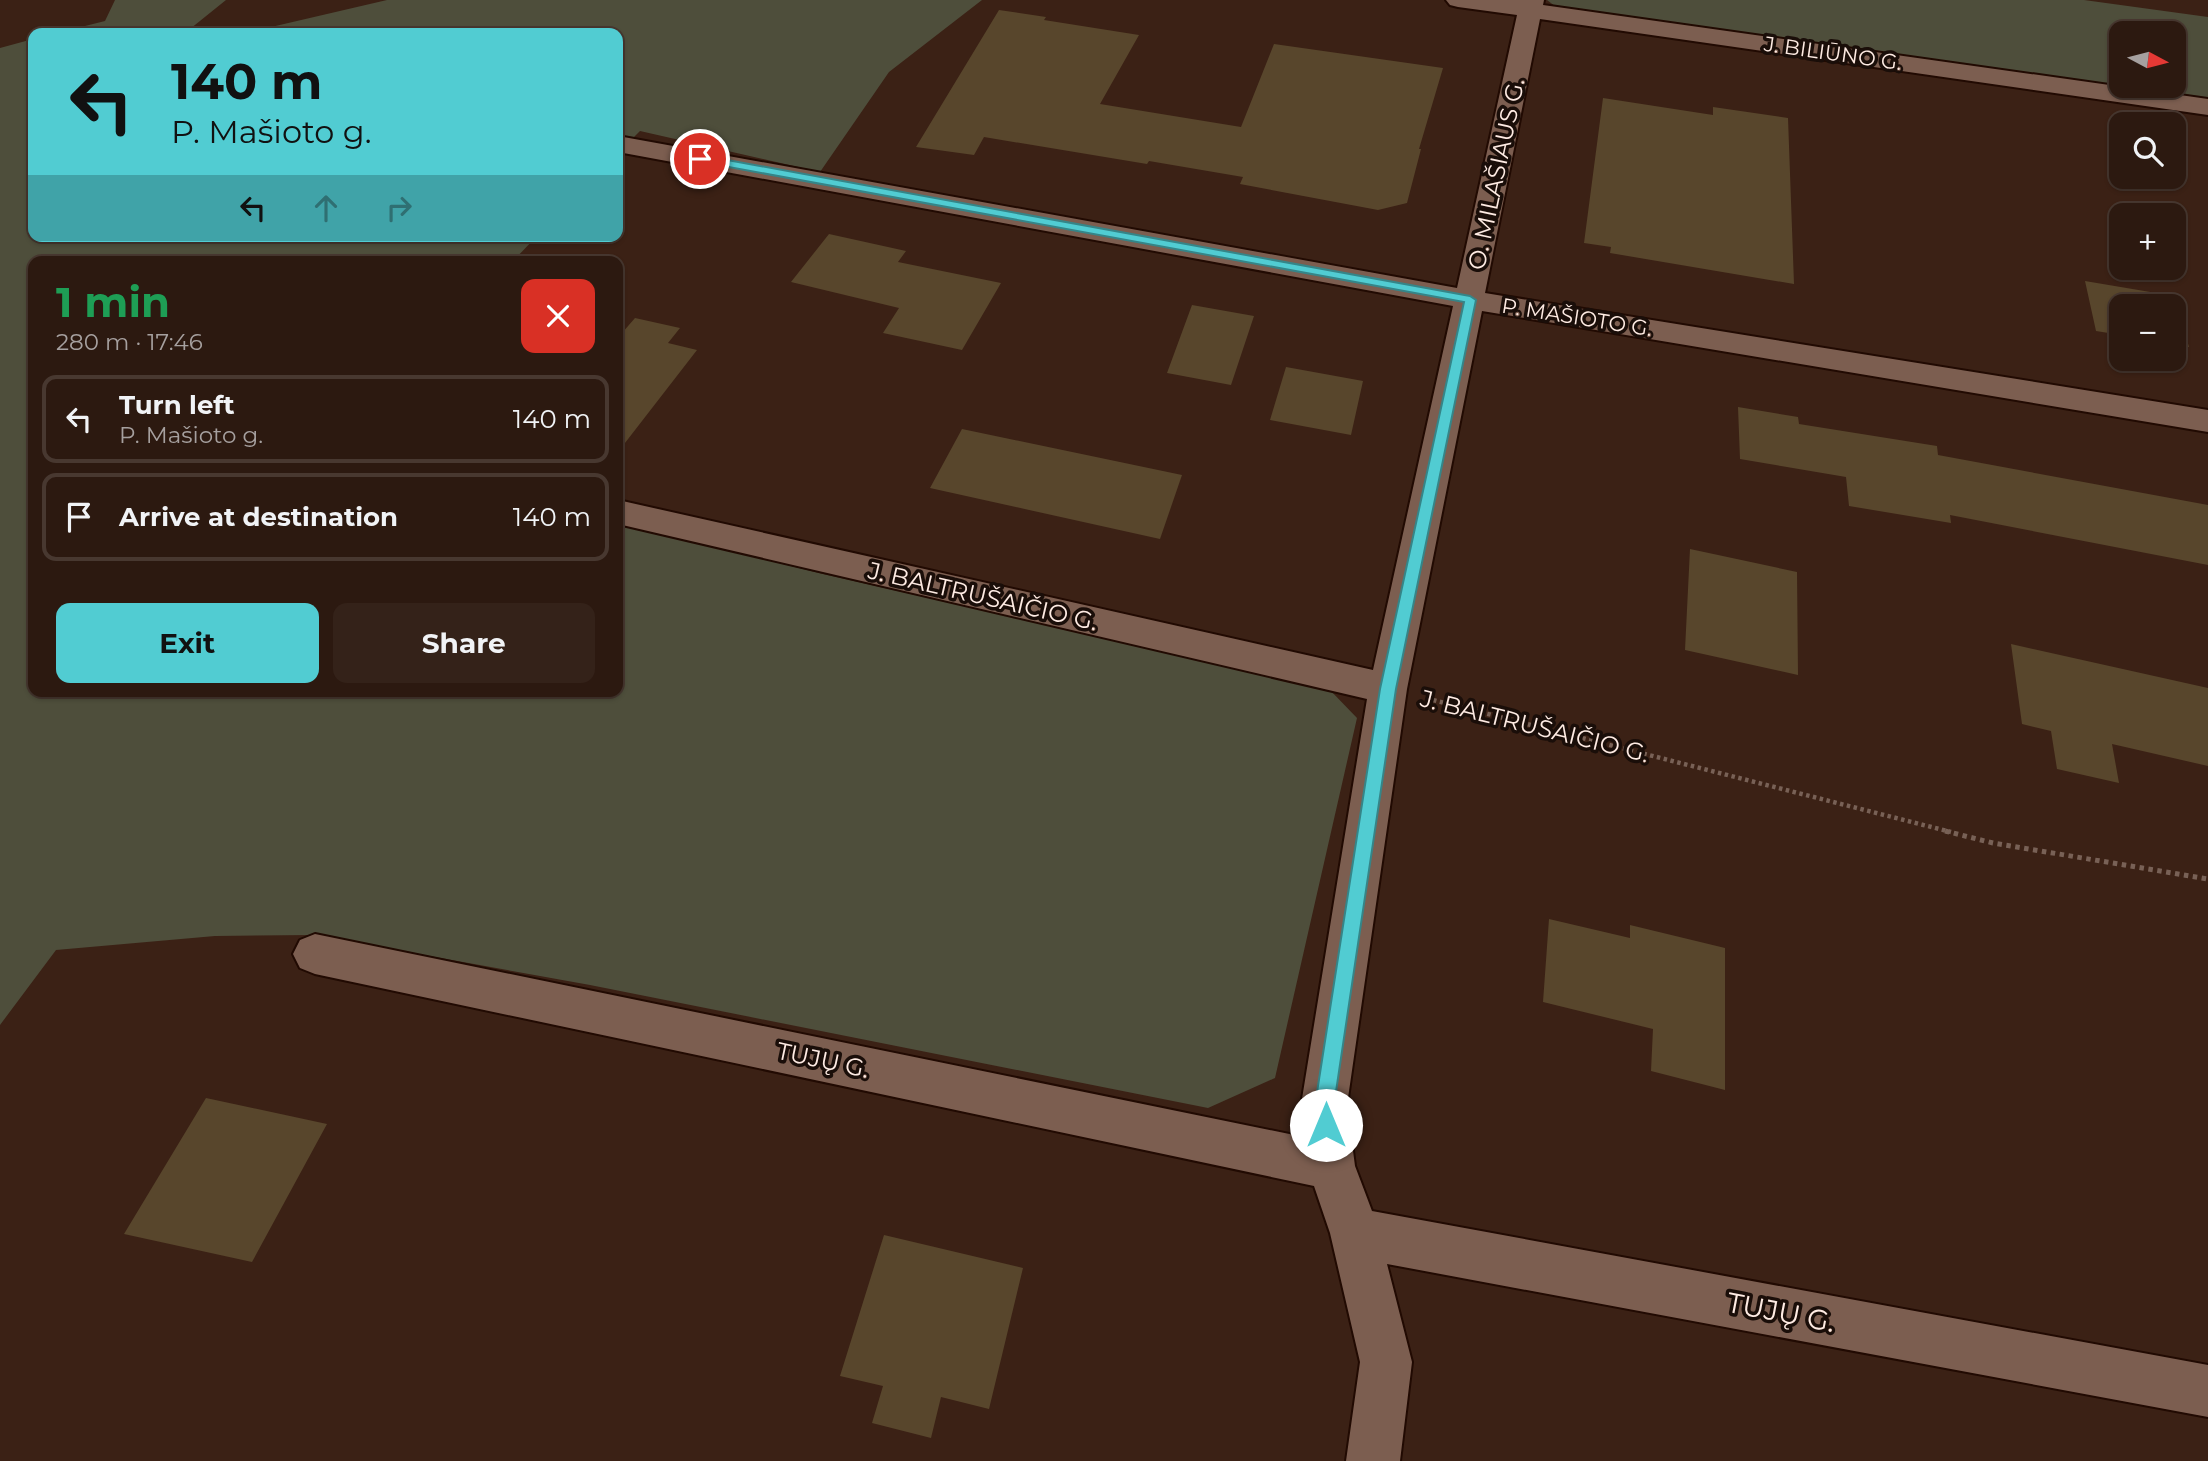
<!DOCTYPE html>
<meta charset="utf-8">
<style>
body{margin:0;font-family:Montserrat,sans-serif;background:#342219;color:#f1f3f6;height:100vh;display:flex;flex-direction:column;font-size:26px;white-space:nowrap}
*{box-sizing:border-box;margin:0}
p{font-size:23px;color:#a6a09f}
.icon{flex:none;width:38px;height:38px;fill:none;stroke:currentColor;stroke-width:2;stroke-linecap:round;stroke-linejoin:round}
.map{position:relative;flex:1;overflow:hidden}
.sheet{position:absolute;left:28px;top:256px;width:595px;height:441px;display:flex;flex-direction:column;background:#2c1910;border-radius:14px;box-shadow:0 2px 5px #0004,0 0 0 2px #483830}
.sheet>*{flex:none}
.hud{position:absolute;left:28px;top:28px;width:595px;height:214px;border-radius:14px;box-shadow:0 2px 5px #0004,0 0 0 2px #483830;background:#51ccd2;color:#111;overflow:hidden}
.needle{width:46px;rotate:97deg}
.controls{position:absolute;left:2109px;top:21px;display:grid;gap:14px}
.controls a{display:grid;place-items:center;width:77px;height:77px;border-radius:14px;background:#2c1910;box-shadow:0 2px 5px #0004,0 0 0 2px #483830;font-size:35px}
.pin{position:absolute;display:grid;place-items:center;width:60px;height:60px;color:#fff;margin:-30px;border:4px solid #fff;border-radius:50%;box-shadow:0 2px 7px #0007}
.me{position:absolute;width:77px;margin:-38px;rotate:0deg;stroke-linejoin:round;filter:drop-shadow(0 0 5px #0008)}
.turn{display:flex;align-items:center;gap:24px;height:147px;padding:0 28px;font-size:32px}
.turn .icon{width:91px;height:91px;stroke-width:2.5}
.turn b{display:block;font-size:49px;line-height:60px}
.lanes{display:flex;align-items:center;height:66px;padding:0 28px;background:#0003;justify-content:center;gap:35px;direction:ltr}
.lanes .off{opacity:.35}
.round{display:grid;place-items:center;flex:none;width:74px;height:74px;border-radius:14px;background:#342219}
.head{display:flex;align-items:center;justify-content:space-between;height:119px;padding:0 28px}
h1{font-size:42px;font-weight:700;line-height:52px;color:#1e9e55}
.primary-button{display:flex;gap:14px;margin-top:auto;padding:14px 28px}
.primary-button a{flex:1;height:80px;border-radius:14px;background:#51ccd2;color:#111;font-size:28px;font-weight:700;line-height:80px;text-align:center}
.primary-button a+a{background:#342219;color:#f1f3f6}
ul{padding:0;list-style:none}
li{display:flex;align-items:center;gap:21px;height:88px;margin:0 14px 10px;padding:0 14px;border:4px solid #483830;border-radius:14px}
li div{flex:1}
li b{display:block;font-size:26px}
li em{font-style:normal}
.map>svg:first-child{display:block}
</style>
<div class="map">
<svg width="2208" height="1461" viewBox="0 0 2208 1461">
<rect width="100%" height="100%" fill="#3b2115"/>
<!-- green -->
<path fill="#4e4e3b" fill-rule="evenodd" d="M115 0H226L185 33H57L105 21Z
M387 0H982L889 72 820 172 640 131 618 153V33H245Z
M1547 0H2084L2208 17V100L1560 10ZM2121 33H2174V86H2121Z
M33 39V236H537L513 261H33V691H618V523L823 574 1329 689 1357 718 1275 1078 1208 1108 590 985 313 935 215 936 56 950 0 1025V48Z"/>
<!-- building -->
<path fill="#58462c" d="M999 10 1046 17 1044 20 1139 35 1100 104 1241 127 1274 44 1443 68 1419 149H1421L1407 203 1378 210 1240 184 1243 177 1149 161 1147 164 984 137 974 155 916 147Z
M1603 98 1713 115V107L1788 118 1794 284 1610 253 1611 247 1584 243Z
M829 234 906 251 898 262 1001 283 962 350 883 333 899 308 791 282Z
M2085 281 2174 296 2189 347 2174 344V306H2121V335L2096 331Z
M1192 305 1254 316 1231 385 1167 373Z
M635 318 680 328 668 343 697 350 618 452V332L622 333Z
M1286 367 1363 381 1351 435 1270 420Z
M1738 407 1798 417 1799 424 1937 446 1938 455 2208 505V565L1950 515 1951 523 1849 506 1846 477 1740 459Z
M962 429 1182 475 1160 539 930 488Z
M1690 549 1797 572 1798 675 1685 650Z
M2011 644 2208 688V766L2112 744 2119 783 2057 769 2051 731 2022 724Z
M1549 919 1630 938V925L1725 948V1090L1651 1071 1653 1029 1543 1002Z
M206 1098 327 1124 252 1262 124 1234Z
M884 1235 1023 1268 989 1409 941 1397 931 1438 872 1423 883 1386 840 1376Z"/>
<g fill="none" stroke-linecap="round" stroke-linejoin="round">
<defs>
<path id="minor" d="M1446 0H1544L1543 5 2208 99V115L1540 19 1485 293 2208 410V432L1482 311 1407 689 1347 1105 1355 1166 1372 1211 2208 1365V1417L1387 1264 1412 1362 1400 1461H1346L1360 1362 1330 1233 1314 1186 315 974 300 968 293 954 300 940 315 934 1304 1137 1301 1105 1367 699 618 524V500L1373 670 1453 306 618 152V136L1457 288 1517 15 1458 7 1450 5Z"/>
</defs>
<!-- minor casing -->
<use href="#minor" stroke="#210a02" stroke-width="4"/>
<!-- path-far1 -->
<path stroke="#786156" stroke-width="4.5" stroke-dasharray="3.5 3.5" stroke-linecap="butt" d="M1433 700 1951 832"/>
<!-- path -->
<path stroke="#786156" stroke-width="5" stroke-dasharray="4.5 4.5" stroke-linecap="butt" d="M1945 831 1993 843 2208 879"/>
<!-- minor -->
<use href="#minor" fill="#7c5e50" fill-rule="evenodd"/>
</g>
<!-- route -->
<path fill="#51ccd2" stroke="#358588" stroke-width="2" d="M700 155 1470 296 1476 300 1396 689 1334 1105 1336 1125 1333 1132 1326 1135 1319 1132 1315 1105 1380 689 1464 302 696 161V156Z"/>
<g text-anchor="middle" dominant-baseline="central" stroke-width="7" stroke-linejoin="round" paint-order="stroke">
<!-- far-street labels -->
<g font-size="21" fill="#feebe3" stroke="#1a0e09">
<text transform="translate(1833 53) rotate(8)">J. BILIŪNO G.</text>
<text transform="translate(1577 317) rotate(9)">P. MAŠIOTO G.</text>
</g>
<!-- street labels -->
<g font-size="24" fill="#feebe3" stroke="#1a0e09">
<text transform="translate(1496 174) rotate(-78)">O. MILAŠIAUS G.</text>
<text transform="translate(983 596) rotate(13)">J. BALTRUŠAIČIO G.</text>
<text transform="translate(1535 726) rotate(14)">J. BALTRUŠAIČIO G.</text>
<text transform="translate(823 1060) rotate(12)">TUJŲ G.</text>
</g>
<!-- near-street labels -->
<g font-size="28" fill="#feebe3" stroke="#1a0e09">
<text transform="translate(1781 1312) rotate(11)">TUJŲ G.</text>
</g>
</g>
</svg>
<div class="controls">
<a><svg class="needle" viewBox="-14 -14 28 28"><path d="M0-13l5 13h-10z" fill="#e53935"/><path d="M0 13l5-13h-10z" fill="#a6a09f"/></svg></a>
<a><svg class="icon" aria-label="search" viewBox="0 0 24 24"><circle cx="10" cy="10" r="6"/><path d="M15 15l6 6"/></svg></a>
<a>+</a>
<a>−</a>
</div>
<div class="pin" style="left:700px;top:159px;background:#d93025"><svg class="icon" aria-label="arrive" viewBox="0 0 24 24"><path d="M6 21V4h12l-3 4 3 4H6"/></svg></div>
<svg class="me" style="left:1326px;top:1125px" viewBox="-20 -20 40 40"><circle r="19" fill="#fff"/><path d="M0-13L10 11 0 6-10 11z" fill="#51ccd2"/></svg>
<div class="hud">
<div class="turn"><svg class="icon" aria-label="left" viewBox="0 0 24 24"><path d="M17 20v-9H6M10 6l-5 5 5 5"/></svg><div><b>140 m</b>P. Mašioto g.</div></div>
<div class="lanes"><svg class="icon" aria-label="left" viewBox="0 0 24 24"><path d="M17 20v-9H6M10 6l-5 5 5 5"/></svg><svg class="icon off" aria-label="ahead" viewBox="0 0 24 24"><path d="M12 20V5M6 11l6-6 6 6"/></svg><svg class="icon off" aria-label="right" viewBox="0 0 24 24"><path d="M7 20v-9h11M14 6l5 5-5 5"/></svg></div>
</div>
<section class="sheet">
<div class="head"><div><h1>1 min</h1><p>280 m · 17:46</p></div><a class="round" style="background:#d93025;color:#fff"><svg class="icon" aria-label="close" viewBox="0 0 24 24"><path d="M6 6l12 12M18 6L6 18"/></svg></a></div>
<ul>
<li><svg class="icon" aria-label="left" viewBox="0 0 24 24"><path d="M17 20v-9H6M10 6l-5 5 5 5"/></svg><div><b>Turn left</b><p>P. Mašioto g.</p></div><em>140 m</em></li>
<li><svg class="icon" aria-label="arrive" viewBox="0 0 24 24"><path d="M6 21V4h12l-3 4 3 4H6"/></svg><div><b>Arrive at destination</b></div><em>140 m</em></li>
</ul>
<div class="primary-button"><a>Exit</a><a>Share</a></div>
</section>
</div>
